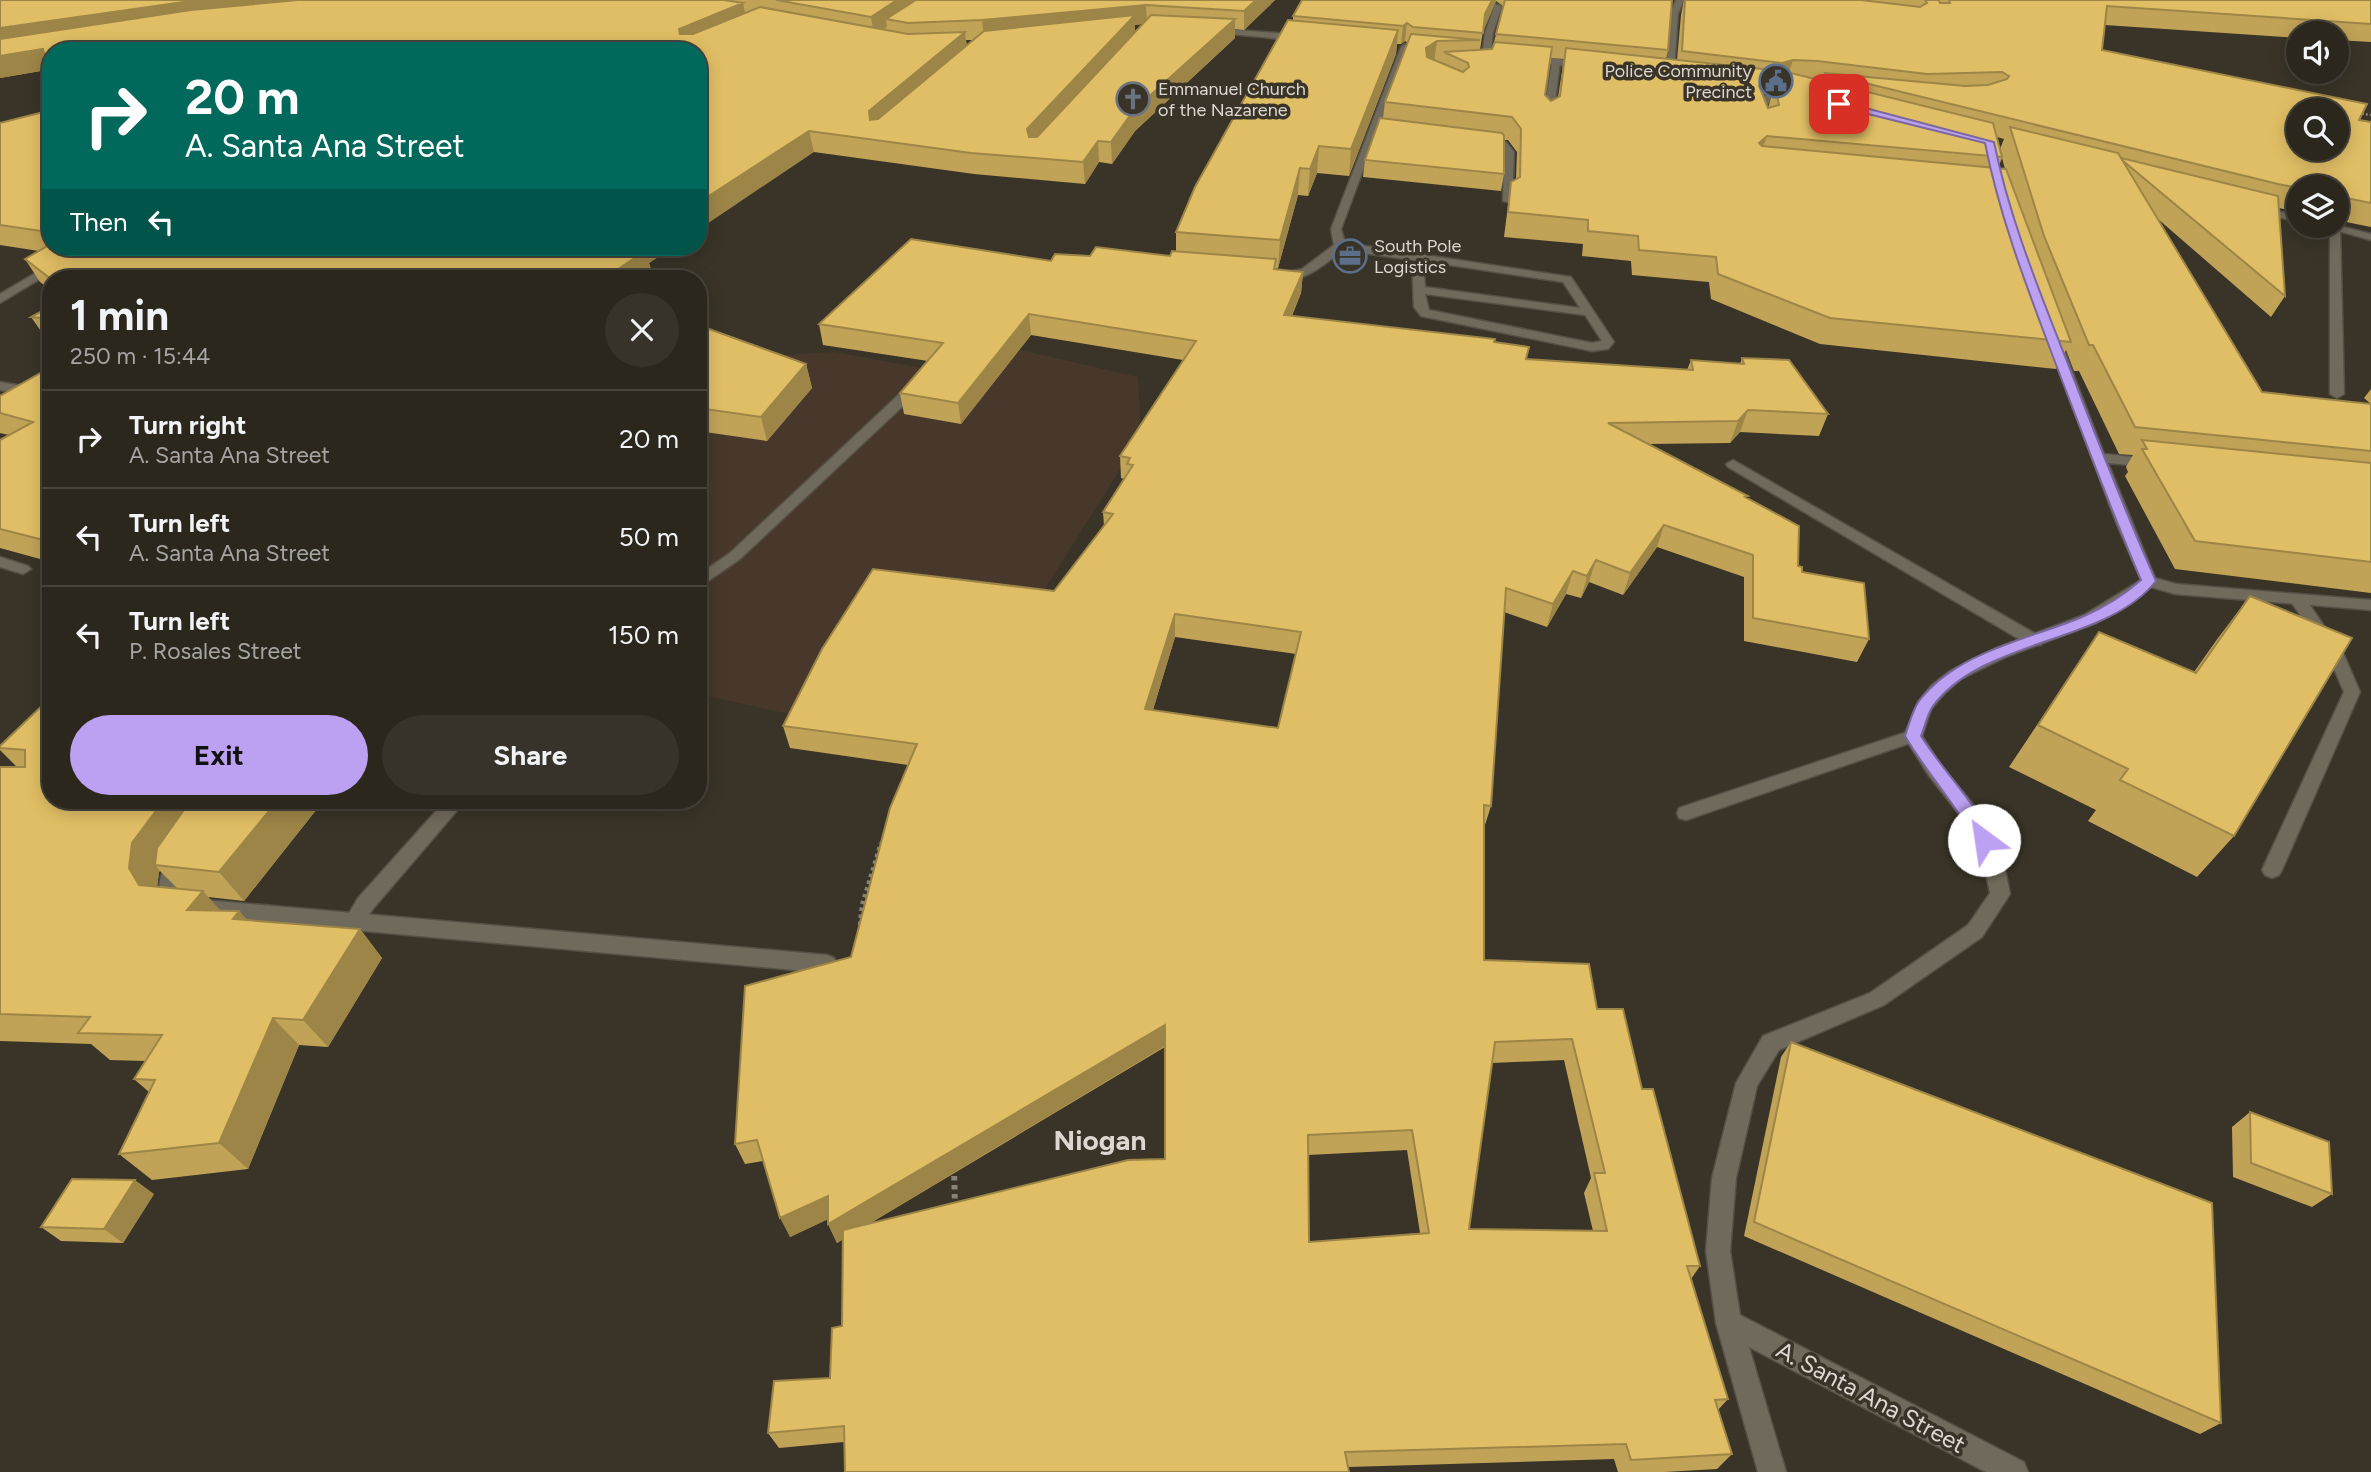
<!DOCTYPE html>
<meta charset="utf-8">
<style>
body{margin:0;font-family:Figtree,sans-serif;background:#37332a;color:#f1f3f6;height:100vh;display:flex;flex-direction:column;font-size:26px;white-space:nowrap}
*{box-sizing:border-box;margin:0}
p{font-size:23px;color:#a6a5a4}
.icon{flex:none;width:38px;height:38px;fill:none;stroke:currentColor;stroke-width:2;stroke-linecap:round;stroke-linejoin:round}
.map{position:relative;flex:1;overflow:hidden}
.sheet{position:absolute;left:42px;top:270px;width:665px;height:539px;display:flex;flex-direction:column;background:#2b271d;border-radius:28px;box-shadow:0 4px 18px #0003,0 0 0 2px #47443b}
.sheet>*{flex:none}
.top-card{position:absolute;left:42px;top:42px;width:665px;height:214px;border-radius:28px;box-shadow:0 4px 18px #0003,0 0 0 2px #47443b;background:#00695c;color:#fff;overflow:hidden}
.tools{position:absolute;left:2286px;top:21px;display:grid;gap:14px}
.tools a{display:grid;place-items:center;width:63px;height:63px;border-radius:50%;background:#2b271d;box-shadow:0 4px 18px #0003,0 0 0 2px #47443b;font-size:35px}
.pin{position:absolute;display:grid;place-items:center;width:60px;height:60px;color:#fff;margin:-30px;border-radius:14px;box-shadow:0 4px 10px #0006}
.me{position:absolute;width:77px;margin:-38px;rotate:329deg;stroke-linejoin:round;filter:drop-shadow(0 0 5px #0008)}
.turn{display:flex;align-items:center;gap:24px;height:147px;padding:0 28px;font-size:32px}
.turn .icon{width:91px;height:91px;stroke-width:2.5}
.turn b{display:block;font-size:49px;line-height:60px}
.then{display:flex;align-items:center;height:66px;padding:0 28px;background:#0003;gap:14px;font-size:26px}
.round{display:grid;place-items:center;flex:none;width:74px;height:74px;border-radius:37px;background:#37332a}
.summary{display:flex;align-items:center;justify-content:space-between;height:119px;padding:0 28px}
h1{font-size:42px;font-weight:700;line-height:52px}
.button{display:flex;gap:14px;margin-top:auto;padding:14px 28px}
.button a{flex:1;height:80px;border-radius:42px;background:#bca0f2;color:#111;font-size:28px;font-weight:700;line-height:80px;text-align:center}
.button a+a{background:#37332a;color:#f1f3f6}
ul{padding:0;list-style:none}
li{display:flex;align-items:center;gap:21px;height:98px;padding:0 28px;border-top:2px solid #47443b}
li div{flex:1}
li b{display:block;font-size:26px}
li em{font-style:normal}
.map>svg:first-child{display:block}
</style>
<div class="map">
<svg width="2371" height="1472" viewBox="0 0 2371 1472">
<rect width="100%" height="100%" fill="#393427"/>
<!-- commercial -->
<path fill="#48382c" d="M973 339 1138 377 1141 436 1038 600 789 714 698 694V401L759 356 835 352 948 373Z"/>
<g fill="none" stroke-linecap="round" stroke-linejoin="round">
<defs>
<path id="lane" d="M1495 4 1502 6 1493 33 1489 66 1477 68V64L1481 63 1485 33Z
M1405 44 1409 47 1341 229 1345 243 1571 277 1614 342 1608 349 1592 351 1421 316 1414 307 1412 260 1342 250C1326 264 1296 290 1274 275L1302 269 1334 245 1331 229 1401 47ZM1423 261 1563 282 1580 308 1425 287ZM1425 294 1585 315 1602 341 1592 343 1429 310Z
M1556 59 1560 62 1553 118 1548 121 1543 118 1552 62Z
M1792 81 1795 86 1780 90 1765 107 1769 122 1761 124 1757 105 1774 86Z
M1480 138 1506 142 1514 152 1512 203 1503 201 1504 152 1500 147 1477 143 1475 141Z
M2336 225 2340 228 2344 394 2337 398 2330 394V228Z
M915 383 921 387 920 390 740 559 698 588V575L730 553 910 384Z
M1733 460 2041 637 2043 641 2041 645H2029L1728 467 1726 464Z
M2297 594 2303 595 2344 655 2360 692 2282 870 2279 875 2272 878 2265 875 2262 870 2344 692 2328 655 2289 599Z
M1913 730 1922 736 1919 740 1686 820 1679 818 1677 813 1679 808Z
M446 800H466L372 910 361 928 354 930 347 928 344 922 358 898Z"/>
<path id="street" d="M1676 0H1684L1678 14 1674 72 1670 75 1666 72 1670 14Z
M80 247H93L0 303V294Z
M2053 333 2059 337 2104 454 2152 459 2159 463 2152 467 2108 463 2155 578 2176 584 2371 600V610L2175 594 2151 587 2096 623 2006 657 1961 679 1944 694 1931 709 1922 736 1941 766 1982 815 2003 859 2010 894 1982 937 1884 1005 1779 1050 1757 1086 1736 1178 1730 1251 1740 1315 2024 1462 2028 1472H1986L1749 1347 1786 1472H1758L1716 1323 1706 1251 1712 1178 1736 1083 1763 1036 1870 993 1968 925 1990 893 1983 859 1967 824 1929 776 1904 736 1918 702 1932 685 1950 671 1994 649 2084 615 2141 580 2116 522 2047 337Z
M0 382 51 391V399L0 390Z
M0 557 28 566 31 569 23 574 0 567Z
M180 854 187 857 190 862 181 876 179 895 182 898 827 955 834 958 837 964 834 970 827 973 176 914C150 905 157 862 180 854Z"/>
<path id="secondary" d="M1212 28 1302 35 1306 38 1302 41 1209 32Z
M1529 56 1584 62 1588 65 1584 68 1526 61Z
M2257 206 2298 216V222L2253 211 2252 209Z
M2336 225 2371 234V240L2320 226Z"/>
</defs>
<!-- lane casing -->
<use href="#lane" stroke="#555046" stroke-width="3"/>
<!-- street casing -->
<use href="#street" stroke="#555046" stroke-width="3"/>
<!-- secondary casing -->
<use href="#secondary" stroke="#555046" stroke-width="3"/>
<!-- path-far2 -->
<path stroke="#878278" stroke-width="2.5" stroke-dasharray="2 2" stroke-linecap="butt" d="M2358 113 2371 115"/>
<!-- path-far1 -->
<path stroke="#878278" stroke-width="4.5" stroke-dasharray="3.5 3.5" stroke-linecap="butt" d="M860 925 862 905 881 843"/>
<!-- path -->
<path stroke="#878278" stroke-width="6" stroke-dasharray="4.5 4.5" stroke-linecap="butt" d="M954 1167 955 1207"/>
<!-- lane -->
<use href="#lane" fill="#706a5c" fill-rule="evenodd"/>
<!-- street -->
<use href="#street" fill="#706a5c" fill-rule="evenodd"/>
<!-- secondary -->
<use href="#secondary" fill="#706a5c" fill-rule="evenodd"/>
</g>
<!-- wall -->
<path fill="#c1a357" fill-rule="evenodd" d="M0 0H1275L1244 30 1235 29V38L1135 131 1112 164 1099 162 1085 184 974 174 814 152 47 70 0 78ZM1143 24 1135 32V25ZM966 40H973L967 46Z
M1302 0H1673L1671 4 1668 50 1666 59 1677 60 1681 15 1684 0H2371V42L2336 40V33H2298V38L2105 25 2102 50 2359 120 2371 122V227L2336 220V187H2298V212L2279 208 2285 296 2271 317 2158 219 2262 392 2371 404V593L2175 569 2125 476 2128 472 2126 467 2133 455 2119 454 2079 371H2074L2066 350 2056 369 1820 344 1711 299 1709 282 1632 275 1631 261 1582 256 1583 244 1504 237 1511 182 1516 179 1517 152 1508 140H1504V174L1501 191 1363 177 1365 160 1383 118 1385 102 1408 43 1405 41 1401 44H1397L1396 54 1349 176 1317 173 1308 196 1298 195 1278 268H1276V269L1303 272 1301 293 1292 316 1494 342 1526 359 1687 370 1691 360 1740 364 1742 358 1828 414 1819 436 1740 432 1730 443 1648 444 1747 498 1802 572 1869 639 1857 662 1744 641V577L1657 547 1623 595 1589 582 1581 598 1566 594 1547 627 1504 612 1491 806 1484 828V960L1597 1009 1642 1089 1700 1266 1691 1279 1728 1399 1718 1410 1732 1454 1717 1469 1664 1472H1618L1614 1459 1348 1467 844 1442 779 1448 768 1433 830 1378 842 1326 843 1239 837 1243 828 1224V1219L790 1237 763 1161 745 1164 735 1144 851 957 908 765 790 748 783 726 1054 591 1104 526 1103 512 1124 479 1121 478 1120 456 1183 360 1031 335 961 424 904 414 900 393 928 361 823 345 819 324 1051 261 1090 256H1170L1176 251V232L1293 20V16ZM1496 1 1503 6 1494 42 1492 49 1480 50 1483 31ZM1551 58 1564 59 1558 97 1551 101 1545 95ZM1769 81 1778 82 1775 85 1768 108 1763 95 1765 92ZM1997 137 2004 139 2000 149ZM2002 158 2005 169 1998 168ZM1175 637 1296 654 1278 728 1153 710ZM1165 1047V1159L869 1224ZM1564 1060 1591 1178 1584 1193 1593 1231 1469 1229 1492 1063ZM1407 1150 1420 1233 1309 1242 1308 1155Z
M51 110V247H673L649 263 652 273 645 278H51V290L40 282 25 259 39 251 0 245V123Z
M51 306V341H48L31 317Z
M698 325 806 364 812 388 767 441 698 431Z
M51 367V562L0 548V440L9 435 0 433V396Z
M2371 389V404L2364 398Z
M2250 596 2234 836 2197 877 2088 821 2096 810 2009 767 2099 632 2194 672 2218 638Z
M51 697V800H324L244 901 208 897 220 911H239L247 920 360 929 382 958 328 1047 299 1045 248 1169 152 1180 119 1154 149 1092 134 1079 145 1061 110 1060 91 1044 0 1041V767H17L0 750V746ZM160 871 177 888 157 886 159 872Z
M1791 1042 2221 1423 2200 1434 1744 1236 1781 1057Z
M2250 1112 2332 1194 2312 1207 2233 1177 2232 1127Z
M154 1194 123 1243 61 1241 41 1227Z"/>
<!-- shaded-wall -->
<path fill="#9d8547" d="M198 0H366L0 49V28Z
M897 0H927L886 19 887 27 874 36 871 17Z
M1256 0H1275L1244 30V11Z
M1492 0H1496V1L1483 32 1485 14Z
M743 3 747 22 684 49 679 29Z
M1146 5 1147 23 1135 25V34L1029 150 984 39 982 20Z
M1235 19V38L1135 131 1112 164 1111 142 1134 110Z
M1407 23 1405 41 1401 44 1403 26Z
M1398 30 1396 54 1349 176 1351 149Z
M965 32 967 51 872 132 869 111Z
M1437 41 1434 62 1423 70 1426 48Z
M43 49 51 69 0 78V56Z
M1793 60 1787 78 1776 82 1782 63Z
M1772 70 1765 92 1753 108 1759 86Z
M809 131 814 152 698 230V203Z
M1767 136 1759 159V143Z
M1098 141 1099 162 1085 184 1083 162Z
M1319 146 1317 173 1308 196 1310 169Z
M1300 168 1298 195 1278 268 1280 240Z
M290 247H333L293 276 281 257V253Z
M632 247H673L649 263 652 273 645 278H605Z
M1303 272 1301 293 1283 336 1284 315Z
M1029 314 1031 335 961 424 958 403Z
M806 364 812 388 767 441 761 417Z
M1748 410 1740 432 1730 443 1738 421Z
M1664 525 1657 547 1623 595 1630 573Z
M1596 560 1589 582 1581 598 1587 576Z
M1573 571 1566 594 1547 627 1553 604Z
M1175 614V637L1146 732 1145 709Z
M164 800H210L155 865 160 871 159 872 156 897 139 885 129 868 132 843Z
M278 800H324L244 901 219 872Z
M203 891 229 920 187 910Z
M239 911 264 940 233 919Z
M360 929 382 958 328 1047 303 1020Z
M273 1018 299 1045 248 1169 219 1143Z
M1165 1025V1046L837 1243 828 1224Z
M135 1180 154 1194 123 1243 104 1229Z
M828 1196 837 1215 790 1237 780 1218Z"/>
<!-- building -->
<path fill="#e0be65" stroke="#9d8547" stroke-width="2" fill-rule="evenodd" d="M0 0H198L0 28Z
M298 0H724L743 3 679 29 680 34H693L760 7 908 34 965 32 869 111 870 120 878 119 984 31 1135 15 1027 129 1029 137H1037L1151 15 1235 19 1134 110 1111 142 1098 141 1083 162 971 153 809 131 698 203V51H51V86L43 49 0 56V39L191 10Z
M776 0H897L871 17Z
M916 0H1256L1244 11 1146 5 982 20 908 23 886 19Z
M1302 0H1492L1485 14 1483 33 1413 27 1407 23 1403 26 1293 16Z
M1505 0H1672L1668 50 1496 34Z
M1685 0H1861L1920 7 1927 3 1925 0H1939L1940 3H1950L1949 0H2371V24L2107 6 2102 50 2367 104 2359 120 2371 122V203L2336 196V187L2298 188 2278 184 1824 73 1965 86 1988 85 2007 79 2009 76 2002 72 1927 74 1817 61 1793 60 1782 63 1682 51ZM2298 110H2336V149H2298Z
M1288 20 1398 30 1351 149 1319 146 1310 169 1300 168 1280 240 1176 232 1195 187Z
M1411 34 1480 40 1437 41 1426 48 1427 57 1463 72 1469 67 1468 63 1444 52 1492 49 1495 42 1552 47 1545 95 1551 101 1560 96 1566 48 1772 70 1759 86 1768 108 1779 105 1775 85 1787 72 1993 123 2002 157 1767 136 1759 143 1762 146 2006 169 2071 342 1830 318 1718 274 1716 257 1639 250 1638 236 1588 231V220L1508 212 1511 182 1520 177 1521 129 1512 117 1385 102Z
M51 110V230L48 232 0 225V123Z
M1380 118 1502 133 1504 136V174L1365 160Z
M2010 127 2118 153 2262 392 2371 404V451L2135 427 2093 345H2089L2044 236Z
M2121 158 2278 196 2285 296 2122 160Z
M911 239 1051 261 1055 254 1090 256 1096 247 1170 256 1172 251 1276 259 1274 269 1303 272 1284 315 1495 339 1494 342 1529 347 1526 359 1693 370 1691 360 1744 364 1742 358 1789 360 1828 414 1748 410 1738 421 1608 423 1748 496 1745 497 1799 526 1798 566 1802 567V572L1864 583 1869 639 1753 618V555L1664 525 1630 573 1596 560 1587 576 1573 571 1553 604 1506 588 1491 806 1484 805V960L1589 964 1597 1009H1623L1642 1089H1653L1700 1266H1687L1728 1399 1715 1400 1732 1454 1631 1460 1626 1444 1345 1452 1349 1472H845L844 1426 768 1433 774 1381 830 1378 832 1328 842 1326 843 1230 1128 1160 1165 1159V1025L828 1224V1196L780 1218 757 1140 735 1144 745 986 851 957 890 808 917 744 783 726 822 649 873 569 1054 591 1113 514 1103 512 1133 465 1127 464 1130 458 1120 456 1196 341 1029 314 958 403 900 393 943 343 819 324ZM1175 614 1301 632 1278 728 1145 709ZM1572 1039 1605 1173H1594L1607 1231 1469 1229 1495 1042ZM1412 1130 1429 1233 1309 1242 1308 1135Z
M51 244V247H290L281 253V257H298L312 247H632L630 248 645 251 605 278 51 279 25 259Z
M51 306V319L31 317Z
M698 325 806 364 761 417 698 408Z
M51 367V542L0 529V440L33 422 0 413V396Z
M2142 440 2371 463V562L2195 541 2142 449H2147Z
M2250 596 2352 638 2234 836 2120 780 2128 769 2038 725 2099 632 2196 673Z
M51 697V800H164L132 843 129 868 139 885 203 891 187 910 239 911 233 919 360 929 303 1020 273 1018 219 1143 119 1154 155 1080 134 1079 162 1035 78 1033 90 1017 0 1014V767H25V750L0 748V746Z
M191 800H278L219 872 155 865 157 848Z
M1791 1042 2212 1203 2221 1423 1754 1222Z
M2250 1112 2329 1142 2332 1194 2251 1163Z
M72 1179 135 1180 104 1229 41 1227Z"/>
<!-- route -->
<path fill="#bca0f2" stroke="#7a689d" stroke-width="2" d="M1839 101 1994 142C2009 217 2038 287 2066 359 2095 433 2123 508 2156 581 2107 644 1983 638 1933 706 1927 714 1925 727 1921 736 1944 772 1975 802 1993 840L1984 846 1978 845C1958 806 1927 774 1905 736 1909 725 1912 711 1919 701 1958 651 2027 640 2082 617 2103 608 2124 595 2141 580 2110 508 2083 435 2055 362 2028 290 2000 219 1985 143L1836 106Z"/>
<!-- icons -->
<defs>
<symbol id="civic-ring" viewBox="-11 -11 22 22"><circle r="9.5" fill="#393427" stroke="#5c6f8a" stroke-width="1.5"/><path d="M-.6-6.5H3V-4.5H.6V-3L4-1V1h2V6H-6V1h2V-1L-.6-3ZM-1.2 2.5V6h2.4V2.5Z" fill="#5c6f8a"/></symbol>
<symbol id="church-ring" viewBox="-11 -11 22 22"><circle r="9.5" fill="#393427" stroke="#6b7280" stroke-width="1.5"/><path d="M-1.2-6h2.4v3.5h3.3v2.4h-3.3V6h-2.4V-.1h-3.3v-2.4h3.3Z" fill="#6b7280"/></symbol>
<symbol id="office-ring" viewBox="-11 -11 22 22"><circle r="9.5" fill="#393427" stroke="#5c6f8a" stroke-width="1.5"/><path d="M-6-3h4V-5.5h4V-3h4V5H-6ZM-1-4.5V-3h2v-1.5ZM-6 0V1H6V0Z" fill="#5c6f8a"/></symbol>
</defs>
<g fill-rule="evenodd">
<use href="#civic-ring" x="1757" y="62" width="38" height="38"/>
<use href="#church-ring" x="1114" y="80" width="38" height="38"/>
<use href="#office-ring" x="1331" y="237" width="38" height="38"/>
</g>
<g text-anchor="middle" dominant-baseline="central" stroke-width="7" stroke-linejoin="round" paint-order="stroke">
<!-- far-poi labels -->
<g font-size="18" fill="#dcd8d1" stroke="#393427" text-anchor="start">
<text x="1752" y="71" text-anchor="end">Police Community<tspan x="1752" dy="21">Precinct</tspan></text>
<text x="1158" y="89">Emmanuel Church<tspan x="1158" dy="21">of the Nazarene</tspan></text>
<text x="1374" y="246">South Pole<tspan x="1374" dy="21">Logistics</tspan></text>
</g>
<!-- near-street labels -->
<g font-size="24" fill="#dcd8d1" stroke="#393427">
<text transform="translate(1871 1397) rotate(28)">A. Santa Ana Street</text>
</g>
<!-- near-neighbourhood labels -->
<g font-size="28" font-weight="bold" fill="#dcd8d1" stroke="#393427">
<text x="1100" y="1140">Niogan</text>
</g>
</g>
</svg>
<div class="tools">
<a><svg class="icon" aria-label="sound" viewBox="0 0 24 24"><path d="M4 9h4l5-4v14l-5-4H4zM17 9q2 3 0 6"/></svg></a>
<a><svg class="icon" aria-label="search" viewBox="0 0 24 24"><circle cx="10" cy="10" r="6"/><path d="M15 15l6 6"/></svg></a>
<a><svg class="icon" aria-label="layers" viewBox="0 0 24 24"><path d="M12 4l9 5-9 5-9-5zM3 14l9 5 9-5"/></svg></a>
</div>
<div class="pin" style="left:1839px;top:104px;background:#d93025"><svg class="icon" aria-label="arrive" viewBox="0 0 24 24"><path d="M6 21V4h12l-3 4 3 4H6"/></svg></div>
<svg class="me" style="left:1984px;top:840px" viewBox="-20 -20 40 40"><circle r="19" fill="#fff"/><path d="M0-13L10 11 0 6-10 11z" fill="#bca0f2"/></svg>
<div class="top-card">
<div class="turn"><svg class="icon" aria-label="right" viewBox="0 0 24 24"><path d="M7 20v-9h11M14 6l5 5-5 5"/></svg><div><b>20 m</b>A. Santa Ana Street</div></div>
<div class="then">Then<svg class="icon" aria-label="left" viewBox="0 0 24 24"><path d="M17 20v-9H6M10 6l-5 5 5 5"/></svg></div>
</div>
<section class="sheet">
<div class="summary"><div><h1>1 min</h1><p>250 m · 15:44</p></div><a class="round"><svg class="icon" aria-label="close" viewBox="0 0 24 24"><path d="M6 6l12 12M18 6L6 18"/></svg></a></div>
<ul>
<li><svg class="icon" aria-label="right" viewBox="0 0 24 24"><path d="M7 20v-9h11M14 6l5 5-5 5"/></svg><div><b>Turn right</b><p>A. Santa Ana Street</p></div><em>20 m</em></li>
<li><svg class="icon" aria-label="left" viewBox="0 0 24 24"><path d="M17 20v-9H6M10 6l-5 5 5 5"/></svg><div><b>Turn left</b><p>A. Santa Ana Street</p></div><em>50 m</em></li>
<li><svg class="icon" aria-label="left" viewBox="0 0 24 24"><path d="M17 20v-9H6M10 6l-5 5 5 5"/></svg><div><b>Turn left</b><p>P. Rosales Street</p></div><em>150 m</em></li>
</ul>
<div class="button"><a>Exit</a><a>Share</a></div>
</section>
</div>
